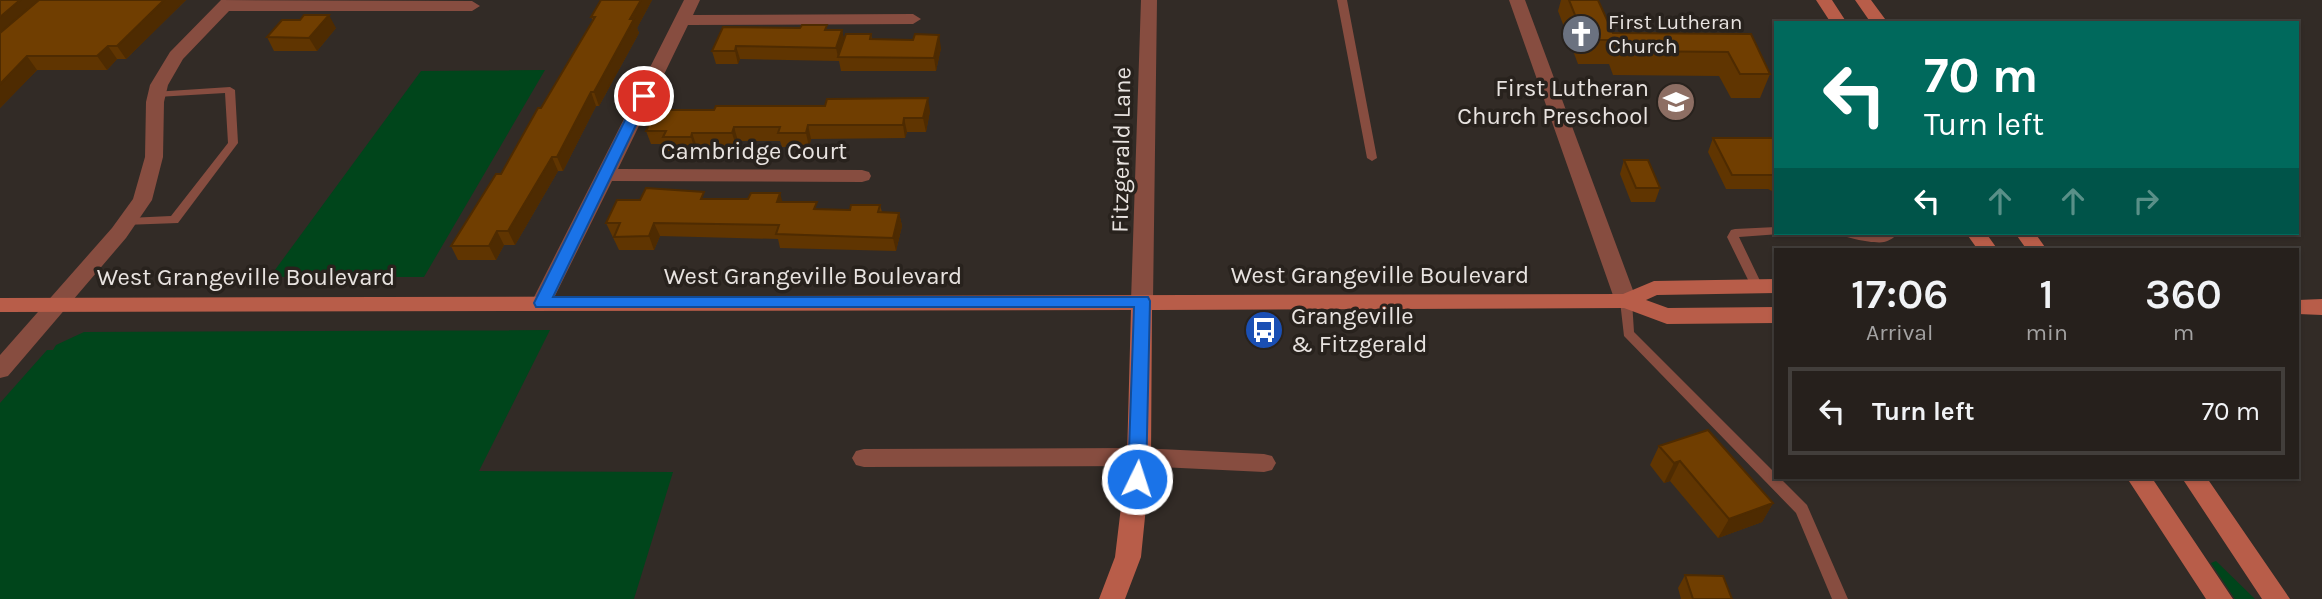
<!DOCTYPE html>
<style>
body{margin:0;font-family:Karla,sans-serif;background:#322d29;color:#f1f3f6;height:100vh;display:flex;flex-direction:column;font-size:26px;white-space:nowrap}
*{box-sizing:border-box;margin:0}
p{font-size:23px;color:#a4a3a3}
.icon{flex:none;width:38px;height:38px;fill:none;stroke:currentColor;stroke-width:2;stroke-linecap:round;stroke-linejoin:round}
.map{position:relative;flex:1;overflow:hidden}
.details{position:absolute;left:1774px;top:248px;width:525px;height:231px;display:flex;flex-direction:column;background:#26201c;border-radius:0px;box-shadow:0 2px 5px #0004,0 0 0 2px #423e3b}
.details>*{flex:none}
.guide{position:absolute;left:1774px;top:21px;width:525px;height:214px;border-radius:0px;box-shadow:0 2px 5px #0004,0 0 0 2px #423e3b;background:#00695c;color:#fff;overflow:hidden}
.pin{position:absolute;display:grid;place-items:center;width:60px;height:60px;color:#fff;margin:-30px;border:4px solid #fff;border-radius:50%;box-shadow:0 2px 7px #0007}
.me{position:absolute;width:77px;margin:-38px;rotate:4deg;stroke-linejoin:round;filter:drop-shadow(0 0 5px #0008)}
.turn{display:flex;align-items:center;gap:24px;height:147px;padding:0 35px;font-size:32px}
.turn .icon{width:91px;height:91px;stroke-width:2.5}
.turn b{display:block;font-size:49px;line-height:60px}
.lanes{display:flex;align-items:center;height:66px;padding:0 35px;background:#0003;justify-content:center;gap:35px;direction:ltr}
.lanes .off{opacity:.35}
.eta{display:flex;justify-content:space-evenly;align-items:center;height:119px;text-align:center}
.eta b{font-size:42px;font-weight:600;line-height:49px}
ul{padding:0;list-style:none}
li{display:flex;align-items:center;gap:21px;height:88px;margin:0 14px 10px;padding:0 21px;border:4px solid #423e3b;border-radius:0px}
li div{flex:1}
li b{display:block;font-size:26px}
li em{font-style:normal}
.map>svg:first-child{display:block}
</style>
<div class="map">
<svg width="2322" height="599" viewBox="0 0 2322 599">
<rect width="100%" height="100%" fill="#322b26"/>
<!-- green -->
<path fill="#00451b" d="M545 70 424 277H283L272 274 421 71Z
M550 330 479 471 673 472 634 599H0V403L47 350H53L56 345 84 332Z
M2216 561 2255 599H2235L2211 563Z"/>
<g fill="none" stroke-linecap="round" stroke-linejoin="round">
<!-- lane -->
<path fill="#874d40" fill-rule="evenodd" d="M1337 0H1347L1377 158 1372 161 1367 158Z
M230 87 235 90 238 143 178 223 124 225 122 222 124 219 128 218 171 216 228 143 225 93 157 97 152 94 153 92Z
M1776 227V233L1780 234 1739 237 1763 287 1757 291 1753 290 1727 237 1731 230 1735 229Z
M1837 233 1880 235 1884 233H1899C1895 237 1889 241 1884 242 1875 244 1844 238 1837 233Z
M1626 297 1632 301 1634 332 1776 474V478H1780L1807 505 1848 599H1832L1796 513 1624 336 1620 301Z"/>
<!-- street -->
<path fill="#874d40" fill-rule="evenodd" d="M221 0 472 1 480 6 472 11H229L183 59 168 85 164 102 163 157 152 200 126 238 8 376 0 378V355L112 228 133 199 145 157 146 102 150 85 170 52Z
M684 0H700L693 15 913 14 921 19 913 24 688 25 618 169 862 170 869 172 871 176 869 180 862 182 612 181 549 308 542 310 535 308 531 303Z
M1141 0H1157L1153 301 1149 306 1142 308 1135 306 1131 301Z
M1509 0H1525L1637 301 1633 306 1626 308 1619 306 1615 301Z
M1139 448 1264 454 1272 456 1276 463 1272 470 1264 472 1139 466 864 467 856 465 852 458 856 451 864 449Z"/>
<!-- secondary -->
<path fill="#b85d49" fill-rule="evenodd" d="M1816 0H1832L1847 23H1831Z
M1855 0H1871L1888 23H1871Z
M1966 233H1986L1998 250H1978Z
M2015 233H2035L2047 250H2027Z
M1776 279V293L1657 295 1646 300 1668 308 1776 307V323L1667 324 1624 308 1152 310 1151 457 1141 557 1125 599H1099L1115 557 1127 457 1131 310 0 312V298L1623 294 1654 281Z
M2322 299V315L2298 314V300Z
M2127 478H2152L2233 599H2206Z
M2182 478H2207L2290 599H2262Z"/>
</g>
<!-- wall -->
<path fill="#603501" d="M0 0H186L126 59H117L107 70H37L0 108Z
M601 0H652L637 28 639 33 599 106H596L563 171H558L515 245H504L496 260H458L451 246 501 174 561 77 593 21 591 17Z
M1561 0H1598L1613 33 1751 34 1770 74 1760 98H1731L1719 76 1613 75 1609 64H1578L1558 11Z
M336 28 317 51H274L267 37Z
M828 30H842L844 40 871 34 872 39 941 48 936 71H841L839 61 740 59 738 64H716L712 51Z
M930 111 926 132H907L905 138 811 139 809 147H782L780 141H738L736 146 697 147 695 151H668L666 144H651L646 131Z
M1713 138H1776V193L1768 189H1726L1708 152Z
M1624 160 1660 188 1655 202H1631L1620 174Z
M706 199 782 202 818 209 850 210 880 205 882 212 899 213 902 226 896 251 780 248 778 239 660 236 654 250H619L606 223Z
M1659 446 1773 503 1762 522 1718 538 1670 481 1664 483 1650 465Z
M1685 575 1732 599H1681L1678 588Z"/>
<!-- shaded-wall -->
<path fill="#4e2b01" d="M20 0H44L0 38V17Z
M164 0H186L126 59 117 46Z
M641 0H652L637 28 639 33 599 106 594 92Z
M329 15 336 28 317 51 309 38Z
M842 30 845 43 838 57 839 61 836 48Z
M939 35 941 48 936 71 934 58Z
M108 46 117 59 107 70 97 56Z
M736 46 740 59 738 64 735 51Z
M27 56 37 70 0 108V84Z
M591 92 596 106 563 171 557 157Z
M928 98 930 111 926 132 923 118Z
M904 118 907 132 905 138 903 125Z
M808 125 811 139 809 147 806 133Z
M734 127 738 141 736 146 732 133Z
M692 133 697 147 695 151 691 137Z
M552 157 558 171 515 245 508 231Z
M780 193 784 207 777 202Z
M899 213 902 226 896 251 893 238Z
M654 223 660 236 654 250 649 236Z
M497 231 504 245 496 260 489 246Z
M1680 461 1670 481 1664 483 1674 463Z
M1773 503 1762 522 1718 538 1729 519Z"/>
<!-- building -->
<path fill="#703e01" stroke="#4e2b01" stroke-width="2" d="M0 0H20L0 17Z
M39 0H164L117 46H108L97 56H27L0 84V33Z
M601 0H641L630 19H634L594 92H591L557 157H552L508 231H497L489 246H451L496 174H501L538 108H541L595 17H591Z
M1569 0H1598L1613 33 1751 34 1770 74H1740L1728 52 1620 51 1616 40H1585Z
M304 15H329L309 38 267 37 282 20H300Z
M802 25H827L825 30H842L836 48 736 46 735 51H712L723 27 800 28Z
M846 34H871L870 39 913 40 915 34 939 35 934 58 838 57Z
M928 98 923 118H904L903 125H808L806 133H778L780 127H734L732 133H692L691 137H663L666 131H646L656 110H714L716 106H825L827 99Z
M1713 138H1776V176L1774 175H1732Z
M1624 160H1648L1660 188H1636Z
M646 188 704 192 701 199H748L751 193H780L777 202H817L814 209 850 210 851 205H880L878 212 899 213 893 238 776 234 779 225 654 223 649 236 614 237 620 223H606L617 200H640Z
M1708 430 1773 503 1729 519 1680 461 1674 463 1659 446Z
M1685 575 1723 576 1732 599H1693Z"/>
<!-- route -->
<path fill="#1a73e8" stroke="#114b97" stroke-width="2" d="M644 92 650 96 553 297H1148L1150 301 1146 479 1143 484 1137 486 1130 484 1128 479 1134 307H536L534 303 637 96Z"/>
<!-- icons -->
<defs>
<symbol id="church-disc" viewBox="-11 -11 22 22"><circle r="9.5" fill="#6b7280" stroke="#28221d"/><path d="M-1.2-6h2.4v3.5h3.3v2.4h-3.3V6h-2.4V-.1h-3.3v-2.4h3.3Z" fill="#fff"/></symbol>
<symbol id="school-disc" viewBox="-11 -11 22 22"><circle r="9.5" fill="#8d6e63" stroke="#28221d"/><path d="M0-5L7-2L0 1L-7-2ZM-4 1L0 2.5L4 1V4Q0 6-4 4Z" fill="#fff"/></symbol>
<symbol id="bus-disc" viewBox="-11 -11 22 22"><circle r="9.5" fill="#1a4fb4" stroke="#28221d"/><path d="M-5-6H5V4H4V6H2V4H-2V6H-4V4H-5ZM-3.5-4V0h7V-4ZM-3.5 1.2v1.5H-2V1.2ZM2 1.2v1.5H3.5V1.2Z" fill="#fff"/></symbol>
</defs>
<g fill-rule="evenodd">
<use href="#church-disc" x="1559" y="12" width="44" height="44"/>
<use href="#school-disc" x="1654" y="80" width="44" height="44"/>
<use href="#bus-disc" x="1242" y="308" width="44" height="44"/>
</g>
<g text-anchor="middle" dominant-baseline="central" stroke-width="7" stroke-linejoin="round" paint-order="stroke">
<!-- far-poi labels -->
<g font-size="21" fill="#e8e3e0" stroke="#28221d" text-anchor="start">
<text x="1608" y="22">First Lutheran<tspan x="1608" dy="24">Church</tspan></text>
</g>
<!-- poi labels -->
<g font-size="24" fill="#e8e3e0" stroke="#28221d" text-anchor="end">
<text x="1649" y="88">First Lutheran<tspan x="1649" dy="28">Church Preschool</tspan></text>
<text x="1291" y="316" text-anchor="start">Grangeville<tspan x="1291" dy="28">&amp; Fitzgerald</tspan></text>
</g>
<!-- street labels -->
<g font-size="24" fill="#e8e3e0" stroke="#28221d">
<text transform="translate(1121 150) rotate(-89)">Fitzgerald Lane</text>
<text x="754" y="151">Cambridge Court</text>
<text x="1380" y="275">West Grangeville Boulevard</text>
<text x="813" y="276">West Grangeville Boulevard</text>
<text x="246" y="277">West Grangeville Boulevard</text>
</g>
</g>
</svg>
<div class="pin" style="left:644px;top:96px;background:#d93025"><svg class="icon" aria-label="arrive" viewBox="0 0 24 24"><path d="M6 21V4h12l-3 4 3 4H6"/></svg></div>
<svg class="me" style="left:1137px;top:479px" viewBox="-20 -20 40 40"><circle r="17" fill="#1a73e8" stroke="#fff" stroke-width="3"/><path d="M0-11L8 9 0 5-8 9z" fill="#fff"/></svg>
<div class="guide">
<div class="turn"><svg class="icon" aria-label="left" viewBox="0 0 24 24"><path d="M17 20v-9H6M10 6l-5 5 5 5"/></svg><div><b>70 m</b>Turn left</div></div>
<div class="lanes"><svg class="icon" aria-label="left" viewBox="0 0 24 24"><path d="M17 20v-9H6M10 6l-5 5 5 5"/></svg><svg class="icon off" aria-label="ahead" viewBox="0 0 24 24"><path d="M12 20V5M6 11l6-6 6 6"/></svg><svg class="icon off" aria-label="ahead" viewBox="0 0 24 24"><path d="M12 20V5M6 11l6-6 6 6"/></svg><svg class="icon off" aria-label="right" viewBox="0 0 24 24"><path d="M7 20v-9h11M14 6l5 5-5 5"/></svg></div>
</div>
<section class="details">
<div class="eta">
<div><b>17:06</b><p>Arrival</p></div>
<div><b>1</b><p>min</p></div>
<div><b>360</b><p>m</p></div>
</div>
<ul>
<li><svg class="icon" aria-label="left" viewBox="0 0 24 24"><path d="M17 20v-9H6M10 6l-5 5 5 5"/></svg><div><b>Turn left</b></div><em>70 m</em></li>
</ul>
</section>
</div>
